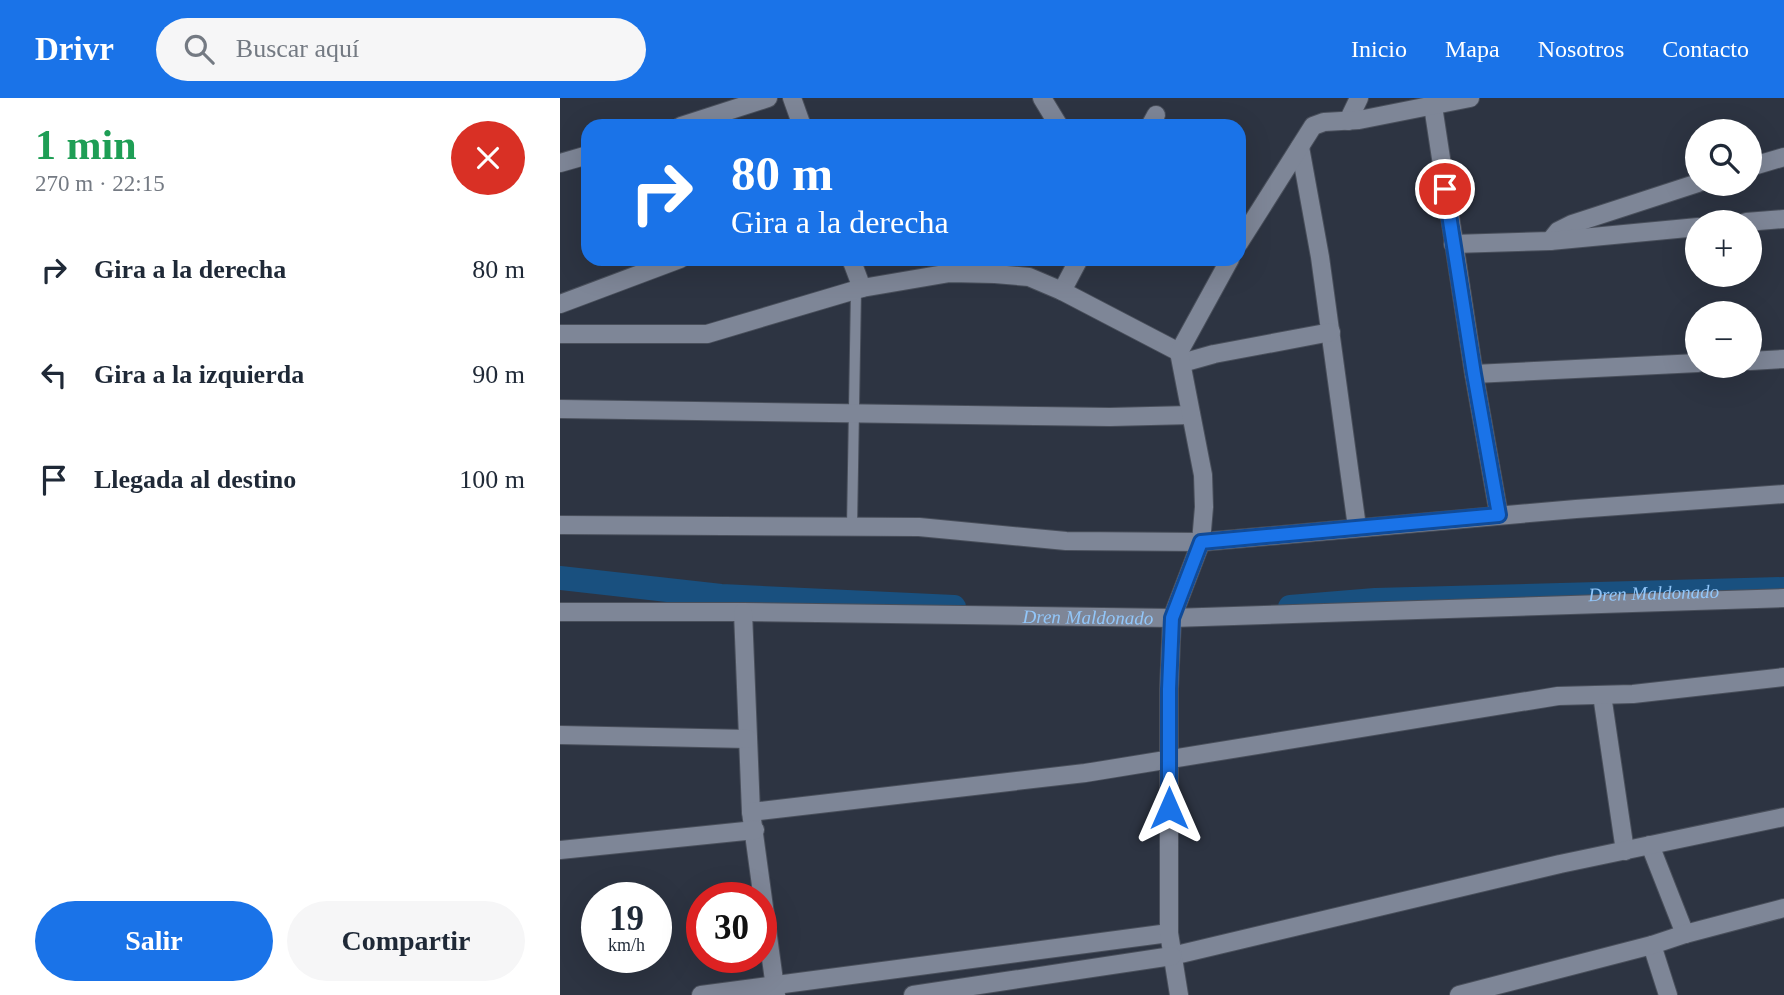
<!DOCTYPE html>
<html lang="es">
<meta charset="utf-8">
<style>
body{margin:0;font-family:Georgia,serif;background:#f6f6f7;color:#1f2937;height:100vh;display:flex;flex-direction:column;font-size:26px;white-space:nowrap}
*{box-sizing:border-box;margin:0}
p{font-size:23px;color:#747a83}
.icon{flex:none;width:38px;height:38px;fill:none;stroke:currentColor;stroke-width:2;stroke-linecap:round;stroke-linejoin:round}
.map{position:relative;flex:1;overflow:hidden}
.details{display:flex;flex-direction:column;background:#fff;width:560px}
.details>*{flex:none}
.top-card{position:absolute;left:21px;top:21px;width:665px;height:147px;border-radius:21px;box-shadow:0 7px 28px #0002;background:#1a73e8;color:#fff;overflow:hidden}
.tools{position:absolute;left:1125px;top:21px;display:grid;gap:14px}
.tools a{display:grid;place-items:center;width:77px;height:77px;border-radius:50%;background:#fff;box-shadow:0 7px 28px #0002;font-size:35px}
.speed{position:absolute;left:21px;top:784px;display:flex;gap:14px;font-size:35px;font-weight:700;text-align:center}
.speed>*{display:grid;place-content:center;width:91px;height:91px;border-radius:50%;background:#fff;box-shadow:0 7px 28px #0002;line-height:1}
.speed small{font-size:18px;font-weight:400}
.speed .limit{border:10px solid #d22;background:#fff;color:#111}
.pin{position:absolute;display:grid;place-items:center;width:60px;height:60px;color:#fff;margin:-30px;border:4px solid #fff;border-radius:50%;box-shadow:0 2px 7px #0007}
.me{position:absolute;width:77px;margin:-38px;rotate:0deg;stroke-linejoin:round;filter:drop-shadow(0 0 5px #0008)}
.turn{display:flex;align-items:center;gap:24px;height:147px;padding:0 35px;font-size:32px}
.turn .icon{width:91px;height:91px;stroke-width:2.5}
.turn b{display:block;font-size:49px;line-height:60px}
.round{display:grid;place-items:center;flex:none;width:74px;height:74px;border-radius:37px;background:#f6f6f7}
.summary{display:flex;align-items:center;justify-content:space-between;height:119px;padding:0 35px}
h1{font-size:42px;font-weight:700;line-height:52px;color:#1e9e55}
.button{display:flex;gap:14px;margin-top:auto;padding:14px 35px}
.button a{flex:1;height:80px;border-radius:42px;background:#1a73e8;color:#fff;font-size:28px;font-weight:700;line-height:80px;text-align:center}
.button a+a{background:#f6f6f7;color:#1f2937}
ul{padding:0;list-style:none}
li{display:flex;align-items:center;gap:21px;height:105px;padding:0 35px}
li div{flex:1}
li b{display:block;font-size:26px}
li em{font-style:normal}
header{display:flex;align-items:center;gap:42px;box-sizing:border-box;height:98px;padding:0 35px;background:#1a73e8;color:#fff}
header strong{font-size:33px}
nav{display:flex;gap:38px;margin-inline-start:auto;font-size:24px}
.search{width:490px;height:63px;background:#f6f6f7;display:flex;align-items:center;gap:18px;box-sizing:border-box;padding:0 24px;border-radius:38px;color:#747a83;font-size:26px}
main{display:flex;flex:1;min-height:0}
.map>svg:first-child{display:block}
</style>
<header>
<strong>Drivr</strong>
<div class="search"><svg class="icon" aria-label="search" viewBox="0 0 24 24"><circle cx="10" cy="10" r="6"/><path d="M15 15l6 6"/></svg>Buscar aquí</div>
<nav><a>Inicio</a><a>Mapa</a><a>Nosotros</a><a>Contacto</a></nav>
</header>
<main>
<section class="details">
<div class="summary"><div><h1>1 min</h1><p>270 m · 22:15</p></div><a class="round" style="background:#d93025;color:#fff"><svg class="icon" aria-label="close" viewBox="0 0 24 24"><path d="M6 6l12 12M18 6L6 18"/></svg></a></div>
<ul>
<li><svg class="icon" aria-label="right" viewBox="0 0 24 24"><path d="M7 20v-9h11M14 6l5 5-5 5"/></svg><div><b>Gira a la derecha</b></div><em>80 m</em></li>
<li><svg class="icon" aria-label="left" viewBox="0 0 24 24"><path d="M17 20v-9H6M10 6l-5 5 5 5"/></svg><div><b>Gira a la izquierda</b></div><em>90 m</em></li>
<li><svg class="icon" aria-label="arrive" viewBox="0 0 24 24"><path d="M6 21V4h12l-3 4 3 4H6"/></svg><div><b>Llegada al destino</b></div><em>100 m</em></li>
</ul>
<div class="button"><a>Salir</a><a>Compartir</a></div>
</section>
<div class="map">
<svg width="1224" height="897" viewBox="0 0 1224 897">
<rect width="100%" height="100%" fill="#2d3442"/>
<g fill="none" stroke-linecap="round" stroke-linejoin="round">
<!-- canal -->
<g stroke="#19507f" stroke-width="24">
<path d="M0 480 161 498 394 509"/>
<path id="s1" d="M730 509 815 502 1224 491"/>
</g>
<defs>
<path id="service" d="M292 429 296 192"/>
<g id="minor">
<path d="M232 0 242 28"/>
<path d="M482 0 499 28"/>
<path d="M873 8 914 276 939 417"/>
<path d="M788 23 799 0"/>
<path d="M121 28 208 0"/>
<path d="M590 28 596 17"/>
<path d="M740 49 760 159 797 429"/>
<path d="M0 65 28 57"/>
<path d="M1190 69 1224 59"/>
<path d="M1186 124 1224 121"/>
<path d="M990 143 998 133 1012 126 1138 85"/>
<path d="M679 145 753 28 764 24 799 22 910 0"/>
<path d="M893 146 990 143 1138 129"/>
<path d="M291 161 302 190"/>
<path d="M502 193 519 161"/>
<path d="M0 206 120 161"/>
<path d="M0 236H147L302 190 390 175 435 176 469 179 502 193 619 254"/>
<path d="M1190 263 1224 261"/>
<path d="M622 265 654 256 771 234"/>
<path d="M914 276 1138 265"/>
<path d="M0 311 550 319 631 317"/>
<path d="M0 427 359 429 506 443 641 444 1016 411 1224 396"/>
<path id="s2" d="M0 514H183L612 520 1224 500"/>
<path d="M183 514 191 714 216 897"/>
<path d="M1042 597 1065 753"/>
<path d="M0 637 188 641"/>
<path d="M191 714 525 675 998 598 1073 596 1224 579"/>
<path d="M1090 747 1125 836"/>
<path d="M0 752 195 732"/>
<path d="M1092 847 1108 897"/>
<path d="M612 858 1000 766 1224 719"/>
<path d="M141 897 609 835"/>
<path d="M619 897 609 835V591L612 520 641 444 644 409 643 377 619 254 670 161"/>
<path d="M899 897 1092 847 1125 836 1224 810"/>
</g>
<path id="tertiary" d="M353 897 612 858"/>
</defs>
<!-- service casing -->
<use href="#service" stroke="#494f5b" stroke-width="12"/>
<!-- minor casing -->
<use href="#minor" stroke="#494f5b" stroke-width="20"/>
<!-- tertiary casing -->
<use href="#tertiary" stroke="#494f5b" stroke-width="20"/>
<!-- service -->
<use href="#service" stroke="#7e8697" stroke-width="10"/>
<!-- minor -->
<use href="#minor" stroke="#7e8697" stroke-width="18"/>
<!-- tertiary -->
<use href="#tertiary" stroke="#7e8697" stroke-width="18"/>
</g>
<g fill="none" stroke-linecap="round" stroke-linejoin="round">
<defs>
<path id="route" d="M609 710V591L612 520 641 444 939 417 914 276 885 91"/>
</defs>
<!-- route casing -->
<use href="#route" stroke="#114b97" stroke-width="18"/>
<!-- route -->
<use href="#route" stroke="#1a73e8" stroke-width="12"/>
</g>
<g text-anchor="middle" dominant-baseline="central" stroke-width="7" stroke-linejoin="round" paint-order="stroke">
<!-- water labels -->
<g font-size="19" font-style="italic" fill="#92c6f9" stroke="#2d3442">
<text stroke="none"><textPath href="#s1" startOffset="364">Dren Maldonado</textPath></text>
<text stroke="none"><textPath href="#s2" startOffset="528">Dren Maldonado</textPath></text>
</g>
</g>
</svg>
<div class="tools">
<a><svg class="icon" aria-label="search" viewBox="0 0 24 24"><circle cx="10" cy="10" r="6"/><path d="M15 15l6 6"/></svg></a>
<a>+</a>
<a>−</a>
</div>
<div class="speed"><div>19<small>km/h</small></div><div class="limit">30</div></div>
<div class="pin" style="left:885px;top:91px;background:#d93025"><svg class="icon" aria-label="arrive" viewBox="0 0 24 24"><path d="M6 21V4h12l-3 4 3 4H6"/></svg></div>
<svg class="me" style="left:609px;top:710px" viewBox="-20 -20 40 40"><path d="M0-17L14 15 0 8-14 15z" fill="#1a73e8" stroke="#fff" stroke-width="4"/></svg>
<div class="top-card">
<div class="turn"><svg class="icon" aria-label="right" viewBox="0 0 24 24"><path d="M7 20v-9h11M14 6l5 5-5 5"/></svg><div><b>80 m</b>Gira a la derecha</div></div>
</div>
</div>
</main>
